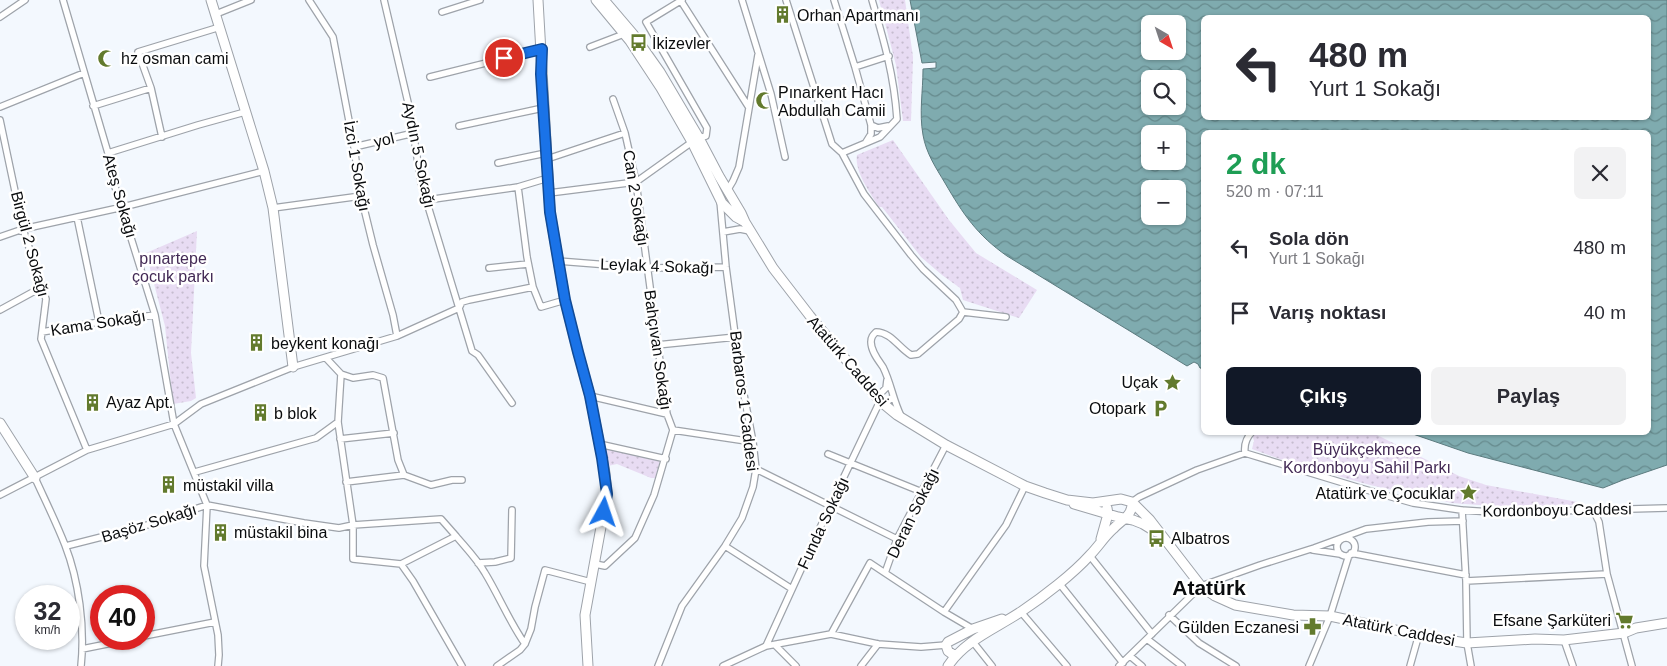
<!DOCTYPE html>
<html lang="tr">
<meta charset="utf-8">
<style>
body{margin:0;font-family:Helvetica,sans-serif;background:#f2f2f3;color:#2b2b33;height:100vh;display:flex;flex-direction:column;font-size:19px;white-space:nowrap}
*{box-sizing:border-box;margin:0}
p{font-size:16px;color:#7c7c81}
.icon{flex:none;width:28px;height:28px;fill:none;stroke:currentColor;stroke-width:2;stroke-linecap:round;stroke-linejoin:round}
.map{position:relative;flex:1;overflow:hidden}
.sheet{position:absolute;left:1201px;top:130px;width:450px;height:305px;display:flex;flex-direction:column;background:#fff;border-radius:8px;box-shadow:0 1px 4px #0004}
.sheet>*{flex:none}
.hud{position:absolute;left:1201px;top:15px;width:450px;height:105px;border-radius:8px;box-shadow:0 1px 4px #0004;background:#fff;color:#2b2b33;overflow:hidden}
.needle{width:32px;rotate:141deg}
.buttons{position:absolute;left:1141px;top:15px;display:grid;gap:10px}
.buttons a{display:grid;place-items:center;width:45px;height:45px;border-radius:8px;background:#fff;box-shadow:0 1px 4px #0004;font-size:25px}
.speed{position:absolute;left:15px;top:585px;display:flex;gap:10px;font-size:25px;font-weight:700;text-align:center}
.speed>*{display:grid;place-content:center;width:65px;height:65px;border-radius:50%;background:#fff;box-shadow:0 1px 4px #0004;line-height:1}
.speed small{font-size:12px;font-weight:400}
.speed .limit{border:8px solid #d22;background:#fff;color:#111}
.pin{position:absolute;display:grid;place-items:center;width:42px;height:42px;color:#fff;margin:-21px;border:2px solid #fff;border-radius:50%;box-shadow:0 1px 5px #0007}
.me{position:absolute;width:55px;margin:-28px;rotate:5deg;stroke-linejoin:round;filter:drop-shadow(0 0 4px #0008)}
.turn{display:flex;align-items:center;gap:18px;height:105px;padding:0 25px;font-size:22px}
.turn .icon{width:65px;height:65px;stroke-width:2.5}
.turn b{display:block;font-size:35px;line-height:42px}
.round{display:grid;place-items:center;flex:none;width:52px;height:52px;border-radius:8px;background:#f2f2f3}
.summary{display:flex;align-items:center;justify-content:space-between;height:85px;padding:0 25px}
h1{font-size:30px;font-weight:600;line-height:38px;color:#1e9e55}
.primary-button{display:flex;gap:10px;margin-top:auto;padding:10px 25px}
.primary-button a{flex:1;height:58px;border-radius:8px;background:#111827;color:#fff;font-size:20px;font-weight:600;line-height:58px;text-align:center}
.primary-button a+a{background:#f2f2f3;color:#2b2b33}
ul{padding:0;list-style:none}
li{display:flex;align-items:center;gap:15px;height:65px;padding:0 25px}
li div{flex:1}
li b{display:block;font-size:19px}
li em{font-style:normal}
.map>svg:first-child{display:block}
</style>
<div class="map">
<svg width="1667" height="666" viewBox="0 0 1667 666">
<defs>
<pattern id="park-dots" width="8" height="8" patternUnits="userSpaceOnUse" patternTransform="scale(1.25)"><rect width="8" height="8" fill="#e8dcf3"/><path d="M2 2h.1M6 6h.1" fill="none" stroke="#c6bccf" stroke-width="1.8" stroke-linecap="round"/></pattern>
<pattern id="water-waves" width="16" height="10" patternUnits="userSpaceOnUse" patternTransform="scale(1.25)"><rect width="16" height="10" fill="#7fabaf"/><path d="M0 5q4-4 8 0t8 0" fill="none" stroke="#668a8d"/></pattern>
</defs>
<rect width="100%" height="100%" fill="#f3f8fe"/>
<!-- park -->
<path fill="url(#park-dots)" d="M879 0H905L913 57 911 121H903L896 65Z
M893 140 949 220 976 253 1037 290 1019 318 963 300 960 288 942 275 921 257 882 207H879C871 194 854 171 857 155Z
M197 231 191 353 196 398 191 401 173 404 165 326 146 253Z
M1252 433H1373L1459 476 1486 485 1583 503 1577 505 1506 507 1452 503 1370 485 1288 462 1252 449 1254 441Z
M606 449 660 461 655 478H651L617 464 608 466Z"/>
<!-- water -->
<path fill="url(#water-waves)" stroke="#5c7b7f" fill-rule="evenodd" d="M910 0H1667V465L1623 480 1603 488 1468 453 1410 433 1649 432V132H1204V369L1200 368 1198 364 1194 362 1187 366 1007 256C977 235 963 214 945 183 936 168 926 153 923 135 919 113 923 91 923 69L936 68V62L922 63ZM1204 18H1649V118H1204ZM1150 24H1178V51H1150ZM1150 79H1178V106H1150ZM1150 134H1178V161H1150ZM1150 189H1178V216H1150Z"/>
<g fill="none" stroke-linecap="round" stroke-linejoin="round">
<defs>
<path id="street" d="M63 0 108 153 112 177 155 315 174 424 207 505 204 566 218 635 219 655 218 666
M309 0 333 37 354 147 361 196 373 245 393 315 397 336
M384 0 410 111 421 183 472 351 478 355 512 403
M682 0 646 22 707 128 706 136 699 138
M742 0 771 94 785 157
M786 0 832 144 842 153 864 194 911 255 923 269 956 300 963 312
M834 0 855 67 871 125V134L866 142
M681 1 748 106
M442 12 480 0
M216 14 251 0
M0 17 25 0
M590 47 624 34
M855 67 889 56
M430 77 542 49
M613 99 625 133 636 182 667 414 673 430
M93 106 151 88
M0 107 84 73
M0 120 23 229 46 299 41 339 87 450
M871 125 878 128 888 126
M459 126 543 108
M162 137 151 88 138 52 220 27
M354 147 414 133
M108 153 198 125 245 112
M842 153 880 137 897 119C894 75 884 41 872 0
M547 159 625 133
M498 163 546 153
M548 178 518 187 527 257 533 287 541 307 565 300
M727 191 733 181 739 167 758 55
M549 193 636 182 692 142
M427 200 518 187
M273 208 361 196
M77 217 99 322
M723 232 740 229 750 231
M0 237 23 229 123 207 264 171
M558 261 647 268 726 267
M489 268 528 264
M459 308 462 302 469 300 533 287
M0 310 42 287
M963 312 1006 317
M42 332 99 322 155 315
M657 345 736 337
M341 374 353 378 373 375 383 378 398 460 404 475
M590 396 667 414
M877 397 886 388 887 380
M901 416C893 400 891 383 883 367 878 360 871 351 871 342 871 337 873 335 876 332 891 332 899 348 911 355L918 354 959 319 963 312
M673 430 753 442
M340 439 394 433
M599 444 666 459
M1245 453 1360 488 1413 503 1461 510 1507 513H1541L1556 511 1667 508
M1245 453C1244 445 1246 438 1252 432
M828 454 922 492
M756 469 897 539
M195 472 316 438 338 422
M35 478C45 500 56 522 65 545 79 581 85 627 81 666
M346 482 404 475 431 485 452 480H462
M0 495 87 450 174 424 201 404 293 367 397 336 459 308
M1132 502 1139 497 1197 470 1245 453
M1462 510 1466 581 1467 643 1471 666
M1596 516 1599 522 1607 574 1632 666
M456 536C466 548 477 559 485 573 499 596 509 621 525 644
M1337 547a9 9 0 1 1 18 0a9 9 0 1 1-18 0Z
M66 546 141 527 207 505 304 523 339 528 353 525 441 519 456 536 401 564 353 559V525L338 422 341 374 326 358
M725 546 792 589
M1313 550 1340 554
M1351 553 1466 575
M1090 556 1152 634
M478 563 495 562 511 558 512 510
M401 564 413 581 462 666
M595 564 605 566 635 538 654 495 673 430
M885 573 944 612 973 629
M1466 581 1607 574
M1059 583 1123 663
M944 612 1006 525 1025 486
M1021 612 1067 666
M1169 615 1199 643 1236 666
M831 634 870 563 885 573 897 539 946 445
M144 636 215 622
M1147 639 1182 666
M1564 640 1573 666
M973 642 992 666
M775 645 796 666
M766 646 830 506 880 401H888L893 397
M82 649 132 639
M1130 656 1142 666
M497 666 520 650 525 644 531 629 535 607 545 570 591 582
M658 666 682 606 725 546 742 518 753 487 756 469 753 442 741 379 726 267 720 201
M723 666 766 646 831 634 878 644 921 647 946 645
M861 666 878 644
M1119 666 1201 586 1260 565 1314 548 1366 529 1428 522 1463 521
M1309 666 1330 616 1349 555
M1410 666 1419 634"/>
<path id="secondary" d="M211 0 264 171 273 208 293 367
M538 0 550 212 565 300 578 352 590 396 605 473 607 494 585 615 588 666
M596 0 630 41 661 88 692 142 722 203 736 217 745 222
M604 0 633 34 660 72 699 138 719 176 741 213 745 222 773 268 810 316 880 401 897 415 946 445 1025 486 1045 493 1067 500 1093 503 1121 499 1132 502 1150 520 1201 586 1215 596 1235 605 1293 615 1330 616 1432 638 1467 643 1535 639 1564 640 1624 633 1636 628 1667 623
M0 423 35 478
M1074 504 1118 517 1133 520 1143 524 1156 532
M1101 539 1108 514 1107 508
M955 656 948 651 946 645 948 642 973 629 1002 619
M948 666C965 640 997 628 1022 611 1043 597 1073 574 1090 555 1098 547 1104 537 1113 529 1121 520 1133 516 1132 502"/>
</defs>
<!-- street casing -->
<use href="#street" stroke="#9ea3aa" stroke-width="8"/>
<!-- secondary casing -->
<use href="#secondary" stroke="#9ea3aa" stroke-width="11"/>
<!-- street -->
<use href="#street" stroke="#fff" stroke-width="5.5"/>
<!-- secondary -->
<use href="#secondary" stroke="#fff" stroke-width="9"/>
</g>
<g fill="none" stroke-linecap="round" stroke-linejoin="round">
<defs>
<path id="route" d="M504 58 542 49 541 74 550 212 565 300 578 352 590 396 602 458 607 494 604 512"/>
</defs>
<!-- route casing -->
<use href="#route" stroke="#114b97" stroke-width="12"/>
<!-- route -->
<use href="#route" stroke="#1a73e8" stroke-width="9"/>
</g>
<!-- icons -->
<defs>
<symbol id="building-bare" viewBox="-9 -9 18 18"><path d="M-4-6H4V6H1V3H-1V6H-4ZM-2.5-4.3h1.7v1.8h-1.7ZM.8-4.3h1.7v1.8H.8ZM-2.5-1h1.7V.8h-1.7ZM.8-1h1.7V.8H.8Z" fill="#627a2d" stroke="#fff" stroke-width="2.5" paint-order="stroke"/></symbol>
<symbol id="bus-bare" viewBox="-9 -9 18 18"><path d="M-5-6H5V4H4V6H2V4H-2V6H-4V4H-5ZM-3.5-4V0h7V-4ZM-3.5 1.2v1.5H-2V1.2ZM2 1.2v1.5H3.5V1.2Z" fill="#627a2d" stroke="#fff" stroke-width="2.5" paint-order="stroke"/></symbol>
<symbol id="mosque-bare" viewBox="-9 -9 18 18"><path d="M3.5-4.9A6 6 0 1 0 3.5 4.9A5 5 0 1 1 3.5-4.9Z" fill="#627a2d" stroke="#fff" stroke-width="2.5" paint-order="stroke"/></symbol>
<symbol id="sight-bare" viewBox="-9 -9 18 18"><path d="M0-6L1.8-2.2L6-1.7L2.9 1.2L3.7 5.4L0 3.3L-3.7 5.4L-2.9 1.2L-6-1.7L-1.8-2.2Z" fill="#627a2d" stroke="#fff" stroke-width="2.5" paint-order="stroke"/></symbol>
<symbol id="parking-bare" viewBox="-9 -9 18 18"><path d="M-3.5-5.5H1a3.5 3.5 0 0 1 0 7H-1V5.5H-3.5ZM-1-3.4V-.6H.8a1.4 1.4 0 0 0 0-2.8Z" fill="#627a2d" stroke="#fff" stroke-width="2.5" paint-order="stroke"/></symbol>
<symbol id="supermarket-bare" viewBox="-9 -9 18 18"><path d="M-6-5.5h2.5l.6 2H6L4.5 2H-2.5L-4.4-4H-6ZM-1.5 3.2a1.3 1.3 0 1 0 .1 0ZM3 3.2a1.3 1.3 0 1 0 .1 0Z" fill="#627a2d" stroke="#fff" stroke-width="2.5" paint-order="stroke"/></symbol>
<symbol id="pharmacy-bare" viewBox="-9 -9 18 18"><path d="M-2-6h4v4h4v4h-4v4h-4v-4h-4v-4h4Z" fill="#627a2d" stroke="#fff" stroke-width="2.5" paint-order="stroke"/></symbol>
</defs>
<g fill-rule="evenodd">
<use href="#building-bare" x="770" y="2" width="25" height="25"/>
<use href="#bus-bare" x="626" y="30" width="25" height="25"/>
<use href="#mosque-bare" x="94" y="46" width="25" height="25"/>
<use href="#mosque-bare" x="752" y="88" width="25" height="25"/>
<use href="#building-bare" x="244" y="330" width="25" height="25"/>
<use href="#sight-bare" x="1160" y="370" width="25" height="25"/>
<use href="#building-bare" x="80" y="390" width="25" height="25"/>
<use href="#parking-bare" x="1148" y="396" width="25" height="25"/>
<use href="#building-bare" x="248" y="400" width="25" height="25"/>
<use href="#building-bare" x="156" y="472" width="25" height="25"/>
<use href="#sight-bare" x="1456" y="480" width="25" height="25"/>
<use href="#building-bare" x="208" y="520" width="25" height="25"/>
<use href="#bus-bare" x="1144" y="526" width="25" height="25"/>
<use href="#supermarket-bare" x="1612" y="608" width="25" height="25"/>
<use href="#pharmacy-bare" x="1300" y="614" width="25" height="25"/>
</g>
<g text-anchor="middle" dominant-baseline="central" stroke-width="5" stroke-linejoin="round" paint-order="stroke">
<!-- poi labels -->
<g font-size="16" fill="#0a0c0e" stroke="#fff" text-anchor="start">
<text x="797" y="15">Orhan Apartmanı</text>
<text x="652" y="43">İkizevler</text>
<text x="121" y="58">hz osman cami</text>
<text x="778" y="92">Pınarkent Hacı<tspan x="778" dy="18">Abdullah Camii</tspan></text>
<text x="271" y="343">beykent konağı</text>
<text x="1158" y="382" text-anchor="end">Uçak</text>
<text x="106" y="402">Ayaz Apt.</text>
<text x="1146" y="408" text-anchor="end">Otopark</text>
<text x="274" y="413">b blok</text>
<text x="183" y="485">müstakil villa</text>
<text x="1455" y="493" text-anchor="end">Atatürk ve Çocuklar</text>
<text x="234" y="532">müstakil bina</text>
<text x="1171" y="538">Albatros</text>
<text x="1611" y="620" text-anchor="end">Efsane Şarküteri</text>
<text x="1299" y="627" text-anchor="end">Gülden Eczanesi</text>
</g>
<!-- street labels -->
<g font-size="16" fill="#0a0c0e" stroke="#fff">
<text transform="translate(384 140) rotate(-13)">yol</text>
<text transform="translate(419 155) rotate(78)">Aydın 5 Sokağı</text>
<text transform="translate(357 166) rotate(80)">İzci 1 Sokağı</text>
<text transform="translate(120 196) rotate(74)">Ateş Sokağı</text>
<text transform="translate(636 198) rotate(81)">Can 2 Sokağı</text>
<text transform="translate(30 244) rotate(75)">Birgül 2 Sokağı</text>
<text transform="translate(657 266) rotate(2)">Leylak 4 Sokağı</text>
<text transform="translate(98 323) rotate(-9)">Kama Sokağı</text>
<text transform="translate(658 350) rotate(82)">Bahçıvan Sokağı</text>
<text transform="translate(848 361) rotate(49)">Atatürk Caddesi</text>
<text transform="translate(744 401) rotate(83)">Barbaros 1 Caddesi</text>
<text transform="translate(1557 510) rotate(-1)">Kordonboyu Caddesi</text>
<text transform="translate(913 513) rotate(-64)">Deran Sokağı</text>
<text transform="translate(149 523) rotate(-17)">Başöz Sokağı</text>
<text transform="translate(823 523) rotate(-65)">Funda Sokağı</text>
<text transform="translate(1399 630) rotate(11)">Atatürk Caddesi</text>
</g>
<!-- park labels -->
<g font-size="16" fill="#432a55" stroke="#fff">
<text x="173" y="258">pınartepe<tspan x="173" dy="18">çocuk parkı</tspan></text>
<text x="1367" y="449">Büyükçekmece<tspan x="1367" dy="18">Kordonboyu Sahil Parkı</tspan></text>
</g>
<!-- district labels -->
<g font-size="21" font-weight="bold" fill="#0a0c0e" stroke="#fff">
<text x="1209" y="587">Atatürk</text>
</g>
</g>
</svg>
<div class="buttons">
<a><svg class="needle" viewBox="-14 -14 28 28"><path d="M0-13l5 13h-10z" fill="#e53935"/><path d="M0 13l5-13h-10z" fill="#7c7c81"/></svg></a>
<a><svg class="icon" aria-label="search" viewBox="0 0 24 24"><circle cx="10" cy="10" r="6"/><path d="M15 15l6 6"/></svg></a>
<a>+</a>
<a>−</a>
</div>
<div class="speed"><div>32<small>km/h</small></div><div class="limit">40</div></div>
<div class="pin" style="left:504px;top:58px;background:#d93025"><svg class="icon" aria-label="arrive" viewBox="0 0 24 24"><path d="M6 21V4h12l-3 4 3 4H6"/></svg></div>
<svg class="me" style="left:604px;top:512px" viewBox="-20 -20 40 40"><path d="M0-17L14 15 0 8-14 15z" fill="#1a73e8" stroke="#fff" stroke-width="4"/></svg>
<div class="hud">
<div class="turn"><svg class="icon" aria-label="left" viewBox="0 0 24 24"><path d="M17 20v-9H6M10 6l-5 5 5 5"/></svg><div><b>480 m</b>Yurt 1 Sokağı</div></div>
</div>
<section class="sheet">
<div class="summary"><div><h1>2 dk</h1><p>520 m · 07:11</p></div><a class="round"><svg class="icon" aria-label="close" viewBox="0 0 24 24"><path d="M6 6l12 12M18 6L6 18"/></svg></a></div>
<ul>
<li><svg class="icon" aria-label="left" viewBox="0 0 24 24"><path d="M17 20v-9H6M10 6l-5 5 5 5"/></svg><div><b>Sola dön</b><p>Yurt 1 Sokağı</p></div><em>480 m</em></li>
<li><svg class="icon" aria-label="arrive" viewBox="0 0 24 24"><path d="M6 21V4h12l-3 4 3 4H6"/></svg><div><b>Varış noktası</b></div><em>40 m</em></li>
</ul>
<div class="primary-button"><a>Çıkış</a><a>Paylaş</a></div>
</section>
</div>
